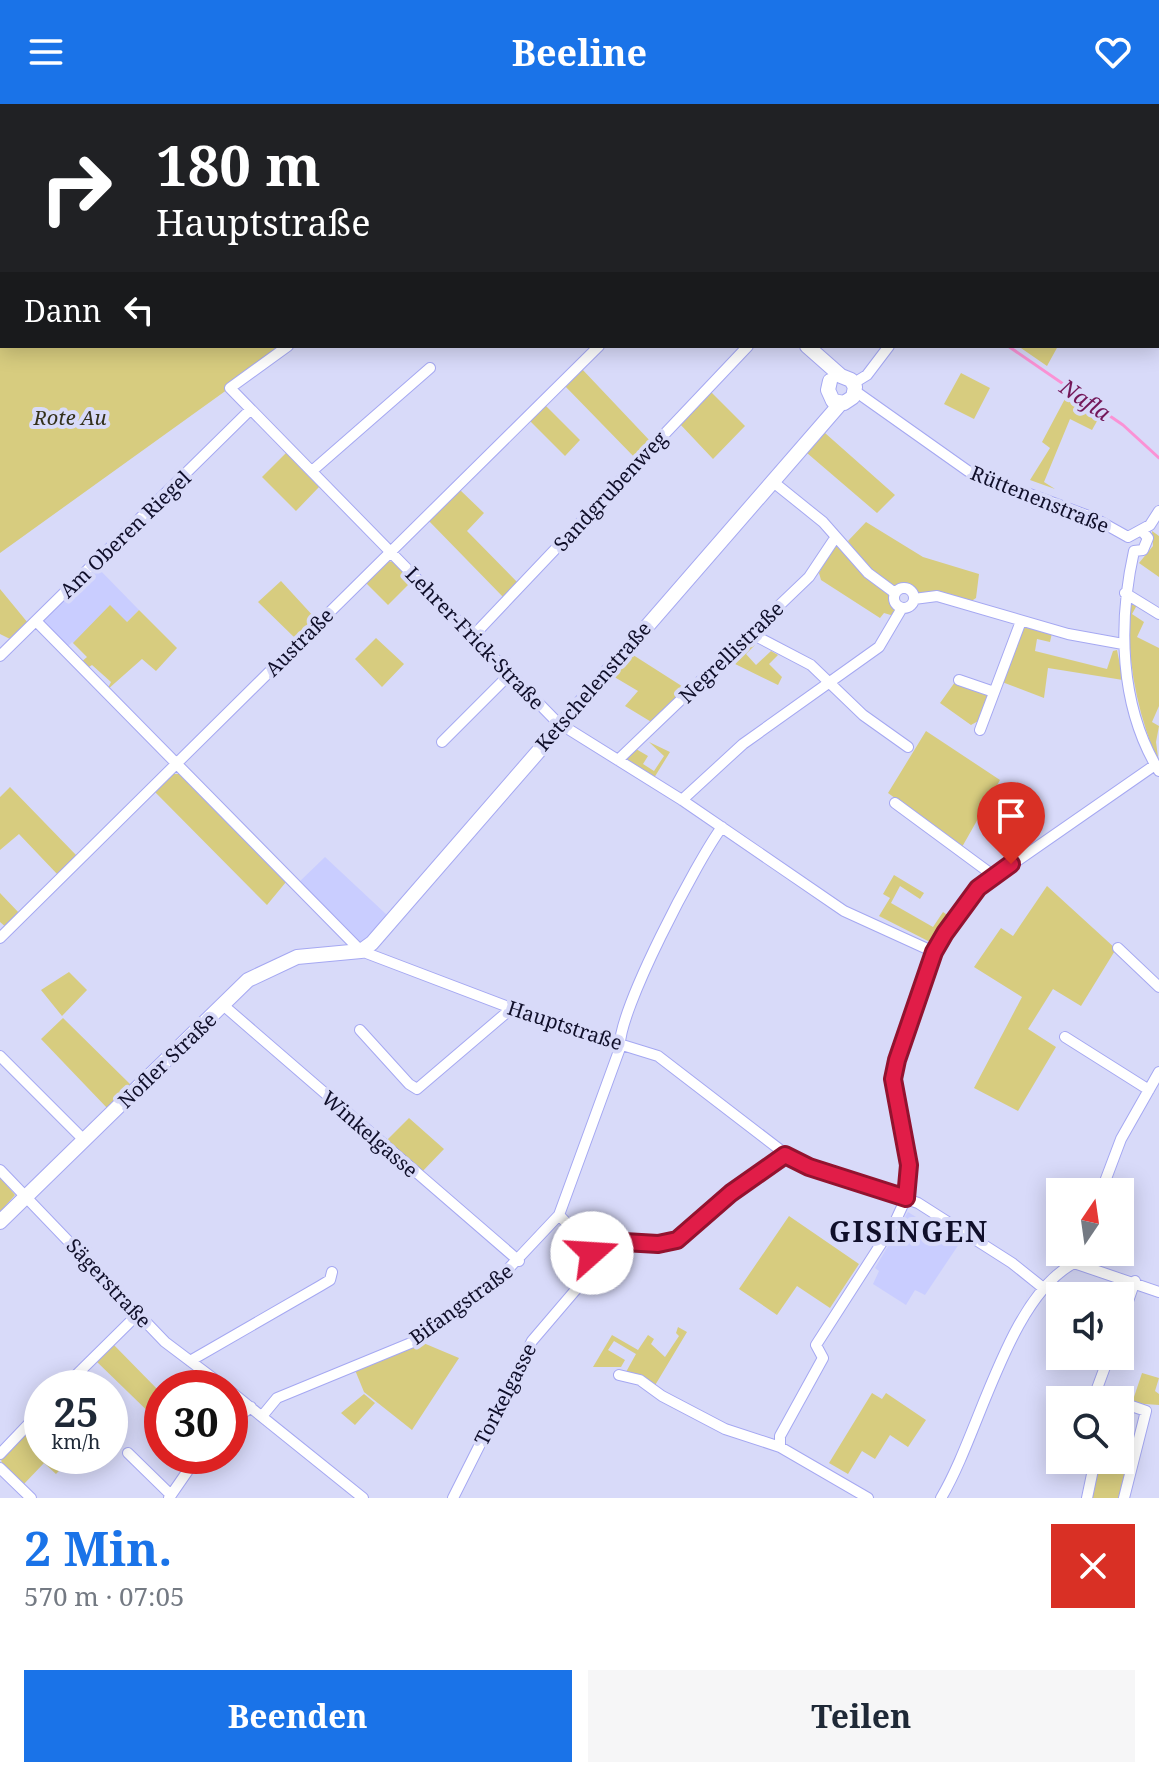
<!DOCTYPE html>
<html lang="de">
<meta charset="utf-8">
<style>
body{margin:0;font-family:"Noto Serif",serif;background:#f6f6f7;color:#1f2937;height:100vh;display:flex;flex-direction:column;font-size:30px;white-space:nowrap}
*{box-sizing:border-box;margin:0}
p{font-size:26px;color:#747a83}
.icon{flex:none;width:44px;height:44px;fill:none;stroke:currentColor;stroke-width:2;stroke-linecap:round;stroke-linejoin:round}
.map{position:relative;height:1394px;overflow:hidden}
.sheet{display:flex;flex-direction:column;background:#fff;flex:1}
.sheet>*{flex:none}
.guide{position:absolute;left:0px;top:0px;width:1160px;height:244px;box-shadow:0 4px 20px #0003;background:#202124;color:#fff;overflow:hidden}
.needle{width:52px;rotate:13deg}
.fabs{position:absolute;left:1046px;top:1074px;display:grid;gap:16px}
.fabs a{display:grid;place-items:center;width:88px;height:88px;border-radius:0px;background:#fff;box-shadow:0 4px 20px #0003;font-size:40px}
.speed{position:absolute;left:24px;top:1266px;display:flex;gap:16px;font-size:40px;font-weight:700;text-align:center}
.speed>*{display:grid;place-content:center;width:104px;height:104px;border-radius:50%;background:#fff;box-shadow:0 4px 20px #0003;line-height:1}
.speed small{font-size:20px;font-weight:400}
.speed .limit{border:12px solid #d22;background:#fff;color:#111}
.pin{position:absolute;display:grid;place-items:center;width:68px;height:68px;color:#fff;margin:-82px -34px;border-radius:50% 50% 50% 0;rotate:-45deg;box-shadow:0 0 8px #0007}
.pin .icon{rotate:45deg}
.me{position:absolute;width:88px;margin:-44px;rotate:71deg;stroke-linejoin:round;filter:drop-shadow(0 0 6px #0008)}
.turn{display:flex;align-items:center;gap:28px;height:168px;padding:0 24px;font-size:36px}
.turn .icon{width:104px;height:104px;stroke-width:2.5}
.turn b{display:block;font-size:56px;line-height:68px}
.then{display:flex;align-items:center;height:76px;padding:0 24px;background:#0003;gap:16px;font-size:30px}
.round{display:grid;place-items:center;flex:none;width:84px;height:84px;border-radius:0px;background:#f6f6f7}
.headline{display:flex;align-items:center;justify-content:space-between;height:136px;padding:0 24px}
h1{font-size:48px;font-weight:700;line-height:60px;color:#1a73e8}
.button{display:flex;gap:16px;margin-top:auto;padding:16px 24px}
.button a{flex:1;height:92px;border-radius:0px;background:#1a73e8;color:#fff;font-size:32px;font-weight:700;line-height:92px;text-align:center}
.button a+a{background:#f6f6f7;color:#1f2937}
header{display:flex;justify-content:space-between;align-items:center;height:104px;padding:0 24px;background:#1a73e8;color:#fff;font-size:36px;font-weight:700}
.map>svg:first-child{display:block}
</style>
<header><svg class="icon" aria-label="menu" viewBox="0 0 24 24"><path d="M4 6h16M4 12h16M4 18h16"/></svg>Beeline<svg class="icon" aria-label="heart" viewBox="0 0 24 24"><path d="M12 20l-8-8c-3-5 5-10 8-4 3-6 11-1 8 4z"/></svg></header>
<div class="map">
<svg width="1159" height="1394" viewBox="0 0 1159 1394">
<rect width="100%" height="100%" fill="#d8daf9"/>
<!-- built -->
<path fill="#c9cdff" d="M97 463 139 506 90 554 72 538 66 544 43 517Z
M325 753 387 811 361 839 357 840 297 780Z
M908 1108 959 1140 925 1191 915 1186 906 1201 873 1180 879 1167 875 1164Z"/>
<!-- green -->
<path fill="#d7cc7f" d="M0 0H606L2 2V242H288L0 449Z
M1018 242H1058L1047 262Z
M581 264 652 339 637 356 564 281Z
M961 269 990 284 974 315 944 300Z
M709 286 745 322 713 355 679 319Z
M1067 291 1101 310 1092 326 1070 315 1044 378 1055 385 1030 376 1050 344 1042 338Z
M545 301 580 336 565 352 529 316Z
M825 329 895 391 877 409 807 349Z
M286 349 319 383 296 407 262 373Z
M459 385 484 409 467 427 519 480 504 494 428 416Z
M866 418 923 453 979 470 976 494 970 498 917 492 912 483 901 480 894 484 871 468 848 437Z
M1152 427 1159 432V473L1139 459 1153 442Z
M833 442H841L892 490 897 503 894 512 884 509 880 514 821 476 819 469Z
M387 457 394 458 412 477 388 501 365 478Z
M281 477 315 514 297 536 258 498Z
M0 485 28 519 12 536 0 530Z
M1130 499 1137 501 1132 510 1144 518 1137 533 1159 544V602L1152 618 1159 622 1156 638 1159 660C1137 609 1126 555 1130 499Z
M110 501 127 518 139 506 177 544 156 567 142 555 107 586 111 578 92 561 86 565 80 559 87 553 73 539Z
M1024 521 1052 529 1050 538 1037 535 1035 547 1107 565 1113 547 1117 546 1123 576 1048 564 1044 594 1002 578Z
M376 534 404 560 382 583 355 555Z
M750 536 755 541 746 550 756 561 771 547 778 551 769 560 782 573 778 581 727 556Z
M630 549 688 586 653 619 625 602 638 587 611 571Z
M955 578 988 590 980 616 971 621 940 599Z
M926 627 1000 676 962 743 888 689Z
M649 638 670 648 654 674 626 655 636 645 648 652 643 660 654 667 664 652Z
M170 670H179L286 778 267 801 153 686Z
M10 683 77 752 58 771 19 730 0 746V693Z
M894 771 924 789 920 795 900 782 891 799 933 823 943 808 949 812 932 839 879 812 890 794 883 790Z
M1047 782 1116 845 1081 902 1053 885 1028 925 1056 943 1018 1007 974 984 1022 893 974 863 1001 824 1013 832Z
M0 789 20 810 7 824 0 818Z
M69 868 87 886 62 912 41 886Z
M63 914 131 981 108 1005 41 935Z
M409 1014 444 1045 419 1071 384 1039Z
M0 1073 15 1091 0 1108Z
M789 1112 859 1160 830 1204 797 1182 777 1211 739 1185Z
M678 1223 687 1228 654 1283 626 1268 636 1250 614 1237 608 1246 625 1256 621 1263H593L612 1231 638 1246 648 1231 654 1235 651 1240 665 1253 679 1232 676 1229Z
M421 1238 459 1254 412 1326 364 1288 355 1266Z
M112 1239 162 1290V1321L95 1256Z
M1142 1269 1159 1274 1155 1287 1159 1290V1301L1132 1299Z
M872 1289 882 1295 886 1289 926 1316 908 1343 890 1331 875 1355 862 1347 848 1370 829 1359Z
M364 1290 375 1299 355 1321 341 1309Z
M40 1313 42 1352H73L56 1370 44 1359 23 1381 2 1361 1 1354Z
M1120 1334 1135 1337 1122 1394H1090L1098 1356H1120Z"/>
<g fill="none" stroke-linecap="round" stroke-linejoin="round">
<!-- stream -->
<path stroke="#fa92d5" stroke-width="3" d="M873 0 874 2
M1008 242 1123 321 1159 354"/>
<defs>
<path id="street" d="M773 0V2
M1014 2 1015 0
M288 242 230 284 557 618 682 696 844 807 934 848
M854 279 867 271 889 242
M855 287 968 367 1094 414 1128 433
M312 367 430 264
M772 377 823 418 868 469 895 489
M1128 433 1150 421 1159 407
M1134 447C1118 519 1119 602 1159 667
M1134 447 1143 446 1148 434 1142 427
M894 494a10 10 0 1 1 20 0a10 10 0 1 1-20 0Z
M1125 489 1159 510
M914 495 937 492 1068 530 1123 540
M36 517 361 847 548 918 658 952 792 1055 918 1099 1012 1159 1042 1183
M750 529 811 561 863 611 908 643
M473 532 748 242
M0 552 250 306
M959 576 994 588
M980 626 1021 517
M442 638 510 570
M618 656 809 473 835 434
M682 696 743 640 879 543 902 504
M895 699 994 772
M0 834 599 242
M1118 844 1159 883
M223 901 519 1157
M360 926 409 980 417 985 512 904
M1065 933 1149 986
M0 952 85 1037
M0 1066 165 1238 226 1284
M1101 1088 1121 1035 1159 968
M559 1111 620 944C616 910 698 755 722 723
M559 1111 592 1146
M603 1146 624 1138 658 1140 677 1136 731 1089 785 1051
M1120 1220 1135 1177
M1109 1252 1095 1290 1113 1296
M190 1257 320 1182 330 1176 332 1168
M619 1271 640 1276 662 1292 725 1325 780 1343 868 1394
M63 1284 137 1211
M230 1287 363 1394
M1120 1298 1146 1307 1124 1394
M263 1311 277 1294 418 1236 494 1180 559 1111
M230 1319 251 1303
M780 1343V1332L823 1254 816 1241 895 1118 906 1094 909 1061 894 968 934 848 945 829 978 784 1155 661
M128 1349 171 1391
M0 1350 42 1306
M0 1364 31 1394
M169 1394 198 1352
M453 1394 532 1237 590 1169 597 1154
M941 1394C980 1329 1008 1194 1074 1159L1159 1188
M1087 1394 1095 1356"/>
<path id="secondary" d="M622 0V2
M807 242 841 272 851 276 855 283 853 293 844 299 833 297 828 286 830 277
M0 1118 248 876 297 853 361 847 372 839 841 299"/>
</defs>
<!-- street casing -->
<use href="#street" stroke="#a5a8f2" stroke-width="12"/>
<!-- secondary casing -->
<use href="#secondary" stroke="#a5a8f2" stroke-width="16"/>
<!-- street -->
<use href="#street" stroke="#fff" stroke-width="10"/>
<!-- secondary -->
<use href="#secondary" stroke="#fff" stroke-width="14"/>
</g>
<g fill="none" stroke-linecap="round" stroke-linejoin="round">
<defs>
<path id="route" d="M592 1149 595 1143 603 1146 624 1138 658 1140 677 1136 731 1089 785 1051 809 1063 906 1094 909 1061 893 975 897 956 934 848 945 829 978 784 1011 760"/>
</defs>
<!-- route casing -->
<use href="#route" stroke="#92132f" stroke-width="20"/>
<!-- route -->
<use href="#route" stroke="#e11d48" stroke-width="14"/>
</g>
<g text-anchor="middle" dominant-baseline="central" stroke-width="8" stroke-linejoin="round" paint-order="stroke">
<!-- park labels -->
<g font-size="20" font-style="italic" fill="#33301b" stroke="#d8daf9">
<text x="70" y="313">Rote Au</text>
</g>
<!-- street labels -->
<g font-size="20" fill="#100f2a" stroke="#d8daf9">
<text transform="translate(610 387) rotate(-47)">Sandgrubenweg</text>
<text transform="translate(1040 395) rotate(22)">Rüttenenstraße</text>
<text transform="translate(125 430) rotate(-44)">Am Oberen Riegel</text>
<text transform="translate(475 534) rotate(46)">Lehrer-Frick-Straße</text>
<text transform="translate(299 538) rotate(-45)">Austraße</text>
<text transform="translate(731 548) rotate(-44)">Negrellistraße</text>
<text transform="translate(593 582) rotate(-49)">Ketschelenstraße</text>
<text transform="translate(565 921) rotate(18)">Hauptstraße</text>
<text transform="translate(167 956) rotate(-44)">Nofler Straße</text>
<text transform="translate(370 1030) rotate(41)">Winkelgasse</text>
<text transform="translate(109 1179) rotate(47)">Sägerstraße</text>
<text transform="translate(461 1200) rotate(-36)">Bifangstraße</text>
<text transform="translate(505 1290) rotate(-63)">Torkelgasse</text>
</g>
<!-- water labels -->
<g font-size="22" font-style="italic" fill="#73185a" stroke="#d8daf9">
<text transform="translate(1086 295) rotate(34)">Nafla</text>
</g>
<!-- district labels -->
<g font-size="28" font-weight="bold" letter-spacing="2" fill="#100f2a" stroke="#d8daf9">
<text x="909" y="1127">GISINGEN</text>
</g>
</g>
</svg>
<div class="fabs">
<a><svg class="needle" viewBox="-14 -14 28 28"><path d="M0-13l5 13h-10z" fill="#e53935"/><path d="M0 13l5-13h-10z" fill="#747a83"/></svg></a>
<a><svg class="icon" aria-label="sound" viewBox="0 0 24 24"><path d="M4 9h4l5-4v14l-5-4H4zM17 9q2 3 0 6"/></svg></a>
<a><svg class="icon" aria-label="search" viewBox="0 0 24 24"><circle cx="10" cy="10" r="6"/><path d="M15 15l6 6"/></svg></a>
</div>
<div class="speed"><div>25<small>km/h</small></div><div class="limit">30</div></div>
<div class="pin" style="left:1011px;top:760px;background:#d93025"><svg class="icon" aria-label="arrive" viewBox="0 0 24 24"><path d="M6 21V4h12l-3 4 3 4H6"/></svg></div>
<svg class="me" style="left:592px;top:1149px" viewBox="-20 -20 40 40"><circle r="19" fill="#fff"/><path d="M0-13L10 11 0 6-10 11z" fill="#e11d48"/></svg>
<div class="guide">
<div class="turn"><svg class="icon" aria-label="right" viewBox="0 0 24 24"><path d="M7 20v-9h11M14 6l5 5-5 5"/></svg><div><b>180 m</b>Hauptstraße</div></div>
<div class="then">Dann<svg class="icon" aria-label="left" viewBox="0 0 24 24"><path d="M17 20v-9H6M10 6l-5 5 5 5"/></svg></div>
</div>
</div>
<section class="sheet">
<div class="headline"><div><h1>2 Min.</h1><p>570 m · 07:05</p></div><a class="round" style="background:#d93025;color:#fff"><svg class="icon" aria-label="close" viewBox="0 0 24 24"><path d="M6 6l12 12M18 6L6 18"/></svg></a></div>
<div class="button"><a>Beenden</a><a>Teilen</a></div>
</section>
